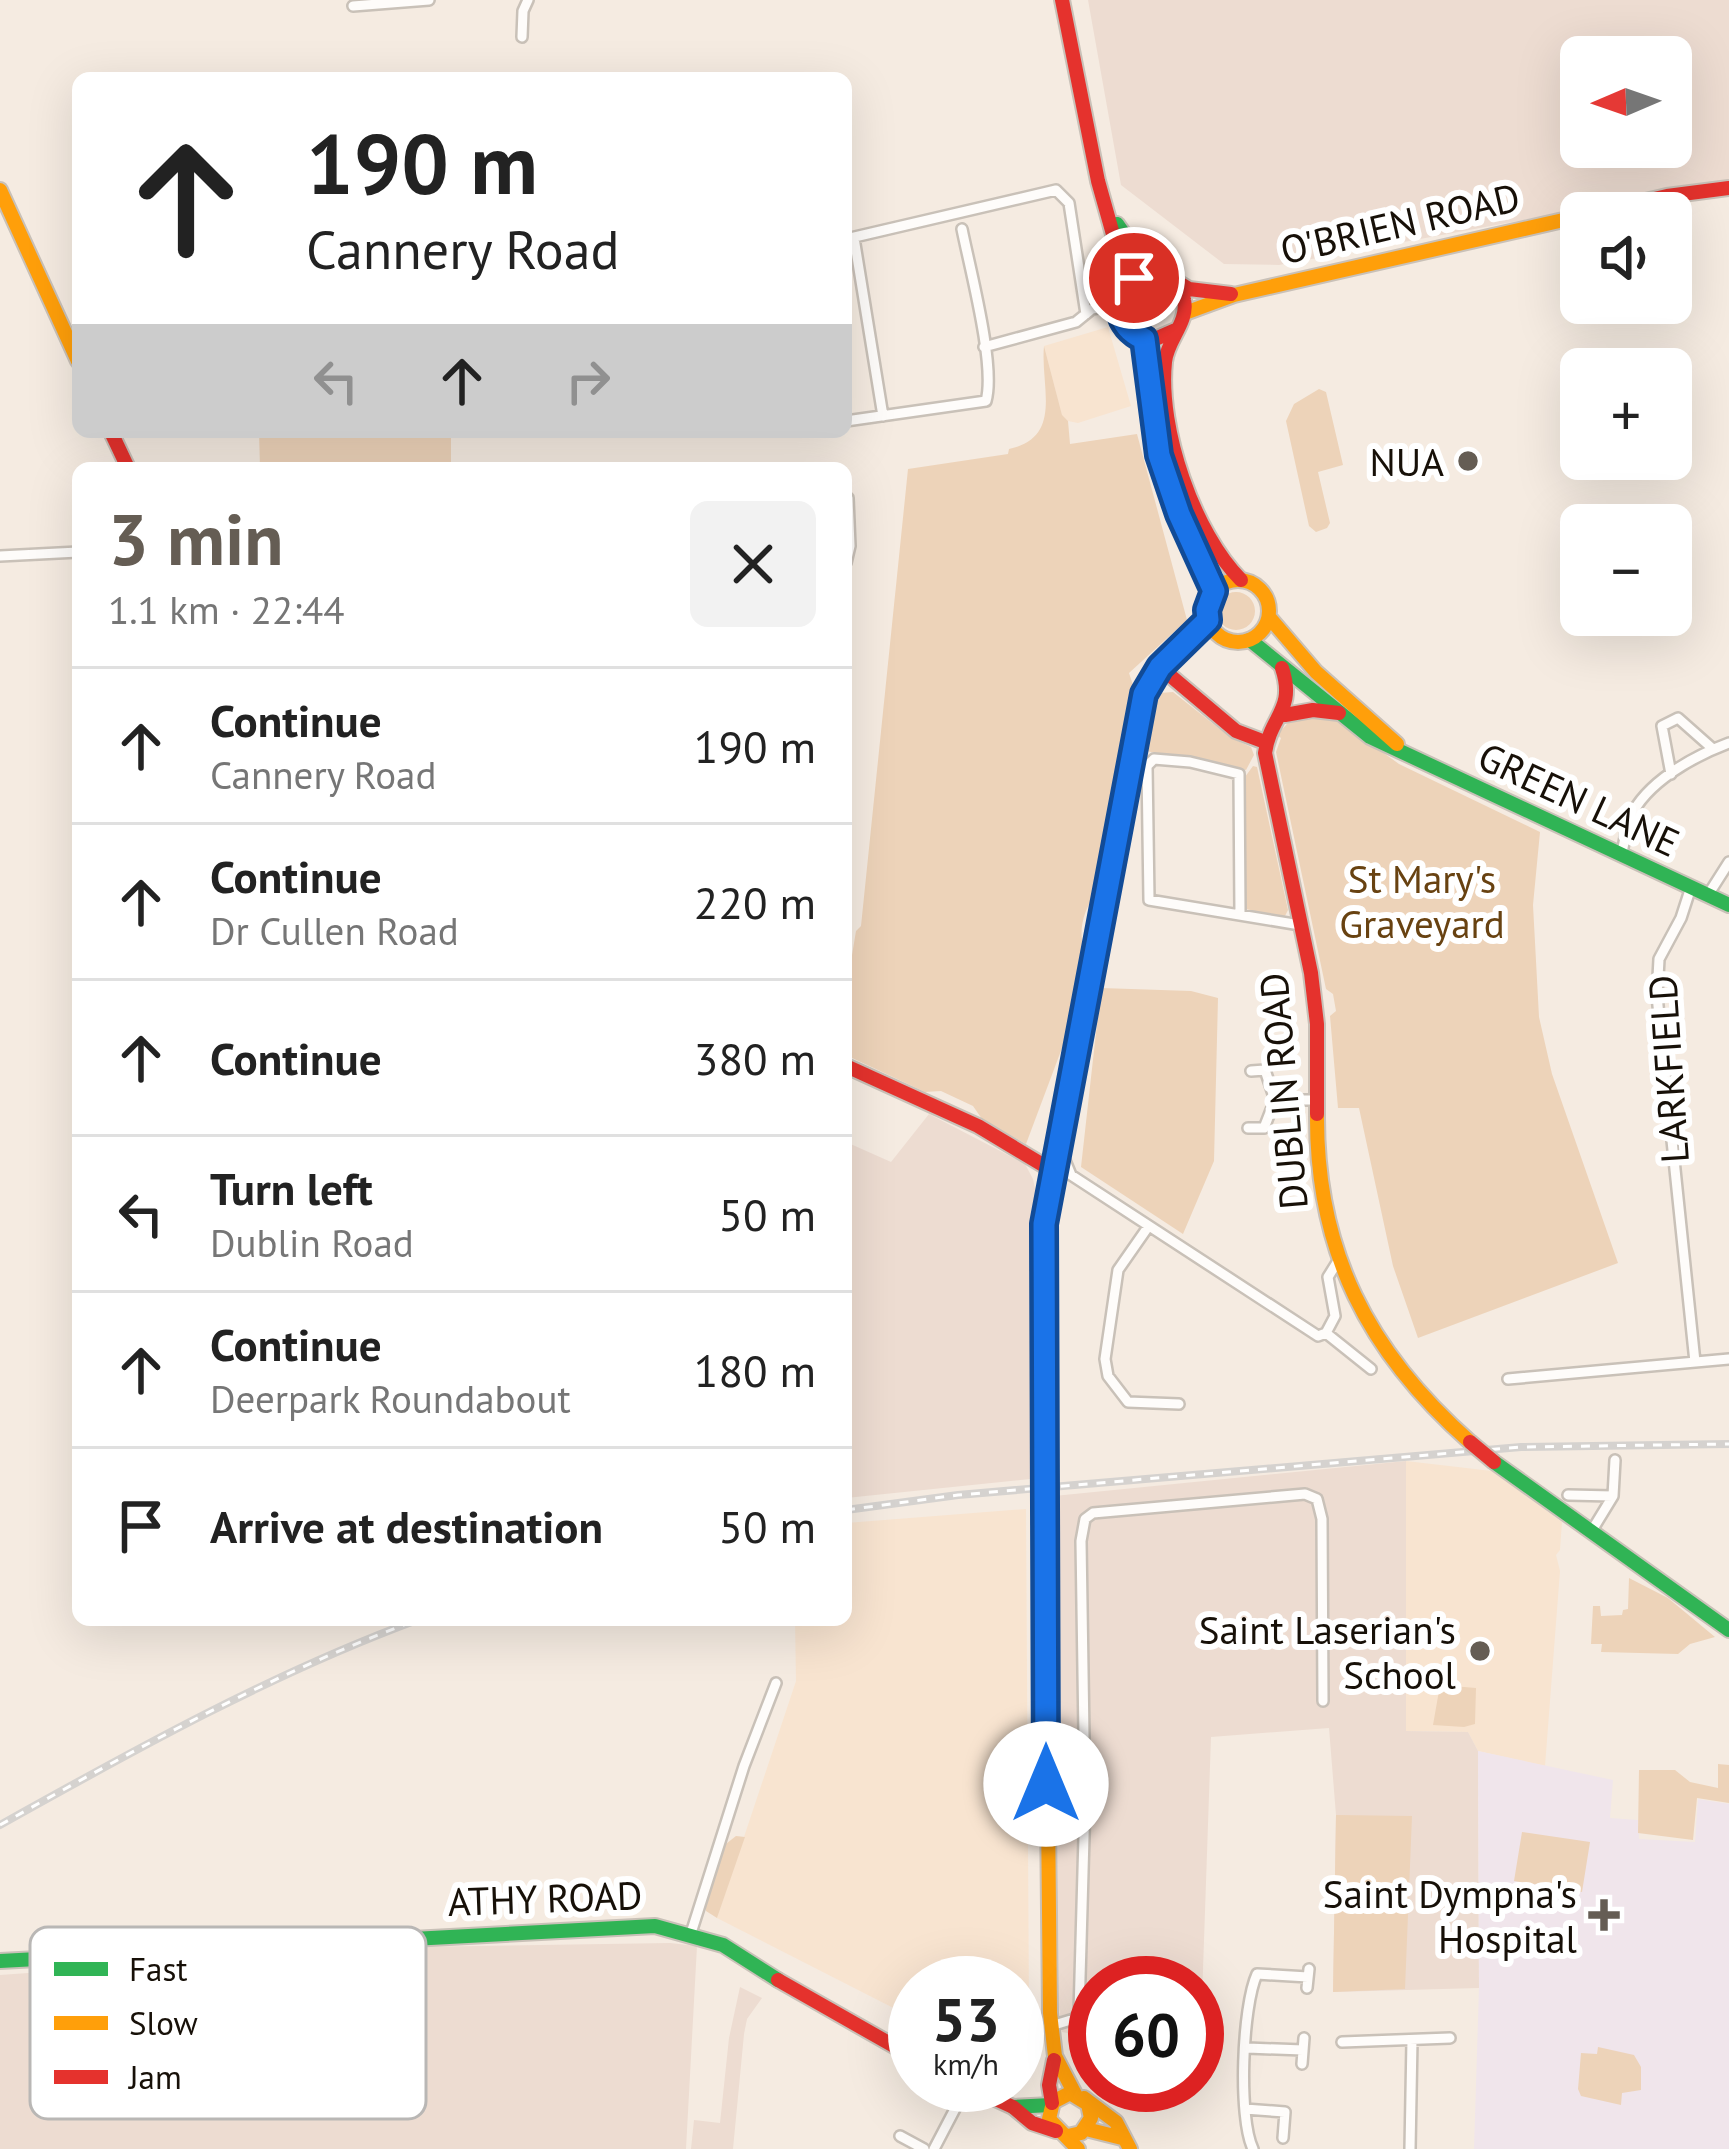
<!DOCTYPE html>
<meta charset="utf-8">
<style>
body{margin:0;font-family:"PT Sans",sans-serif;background:#f2f2f2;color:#222;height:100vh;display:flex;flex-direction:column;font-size:45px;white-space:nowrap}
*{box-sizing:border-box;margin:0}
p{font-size:39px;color:#767676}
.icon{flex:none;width:66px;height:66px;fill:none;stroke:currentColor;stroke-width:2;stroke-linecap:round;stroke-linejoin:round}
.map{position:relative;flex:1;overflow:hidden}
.panel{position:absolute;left:72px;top:462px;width:780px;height:1164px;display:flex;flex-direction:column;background:#fff;border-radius:18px;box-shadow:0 12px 48px #0002}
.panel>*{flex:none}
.guide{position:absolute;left:72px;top:72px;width:780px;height:366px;border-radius:18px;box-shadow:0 12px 48px #0002;background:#fff;color:#222;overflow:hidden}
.needle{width:78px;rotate:268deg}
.buttons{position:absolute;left:1560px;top:36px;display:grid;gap:24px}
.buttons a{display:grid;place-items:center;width:132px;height:132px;border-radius:18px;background:#fff;box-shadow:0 12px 48px #0002;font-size:60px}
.speed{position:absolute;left:888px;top:1956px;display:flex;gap:24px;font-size:60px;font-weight:700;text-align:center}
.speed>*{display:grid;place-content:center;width:156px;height:156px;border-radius:50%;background:#fff;box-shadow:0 12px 48px #0002;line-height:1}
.speed small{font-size:30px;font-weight:400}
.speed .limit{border:18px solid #d22;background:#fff;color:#111}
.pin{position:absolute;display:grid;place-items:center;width:102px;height:102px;color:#fff;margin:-51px;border:6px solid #fff;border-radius:50%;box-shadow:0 3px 12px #0007}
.me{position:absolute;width:132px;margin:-66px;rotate:0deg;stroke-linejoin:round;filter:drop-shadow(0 0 9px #0008)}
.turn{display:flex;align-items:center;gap:42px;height:252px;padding:0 36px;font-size:54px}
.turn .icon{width:156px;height:156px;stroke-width:2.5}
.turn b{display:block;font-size:84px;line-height:102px}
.lanes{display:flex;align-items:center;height:114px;padding:0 36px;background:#0003;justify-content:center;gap:60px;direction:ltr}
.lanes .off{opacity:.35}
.round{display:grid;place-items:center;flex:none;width:126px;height:126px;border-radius:18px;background:#f2f2f2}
.head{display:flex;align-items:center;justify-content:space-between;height:204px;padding:0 36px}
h1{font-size:72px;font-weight:600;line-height:90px;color:#655d54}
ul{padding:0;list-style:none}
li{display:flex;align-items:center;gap:36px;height:156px;padding:0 36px;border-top:3px solid #e0e0e0}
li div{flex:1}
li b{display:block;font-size:45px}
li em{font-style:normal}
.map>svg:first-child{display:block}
</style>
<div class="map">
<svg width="1729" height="2149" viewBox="0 0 1729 2149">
<rect width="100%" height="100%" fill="#f5ebe1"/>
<!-- built -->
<path fill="#f8e4d0" d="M1108 327 1131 406 1078 423 1068 421 1062 416 1044 346Z
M1406 1461 1492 1471 1562 1522 1560 1550 1556 1555 1560 1571 1545 1766 1478 1751 1468 1732 1406 1731Z
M1026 1509 1029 2011 1019 2071 1017 1983H915V2019L717 1918 796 1681 795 1620H846V1523Z"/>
<!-- industrial -->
<path fill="#eddcd1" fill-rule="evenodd" d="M1088 0H1729V182L1279 265 1224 264 1121 185ZM1581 57H1671V147H1581Z
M929 1114 1025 1164 1033 1179 1036 1193 1030 1244V1479L846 1498V1142L891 1162Z
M1406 1461V1731L1468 1732 1478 1751 1479 1988 1333 1992 1336 1815 1329 1728 1211 1737 1200 2057 1197 1983H1095V2038L1062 2032 1059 2007 1054 1496Z
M670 1943 697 1946 686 2149H0V1975L224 1959 238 1980 267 1963 304 1954 409 1947Z
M740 1987 762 1998 747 2019 744 2034 733 2149H691L694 2120 720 2123 729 2038Z"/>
<!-- medical -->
<path fill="#f0e5eb" d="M1478 1751 1613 1780 1610 1818 1638 1820 1639 1839 1695 1842 1698 1799 1729 1804V2149H1474L1479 1988Z"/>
<!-- green -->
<path fill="#edd3b9" d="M1044 346 1062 415 1068 421 1070 444 1137 434 1187 620 1129 673 1134 688 1095 895C1084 909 1077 933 1085 949L1068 1032 1026 1144 982 1119 973 1106 941 1091 925 1092 850 1057 846 1058V991L856 931 861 926 908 469 1008 454 1009 449C1064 437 1040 386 1044 346Z
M1319 389 1326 392 1343 465 1318 472 1330 523 1327 528 1316 532 1309 526 1286 421 1294 404Z
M259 432H451V468H260Z
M1217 611a19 19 0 1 1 38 0a19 19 0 1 1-38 0Z
M1173 692 1231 738 1251 747 1254 755 1246 770 1146 751 1156 699 1160 693Z
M1294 716 1338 720 1399 764 1540 832 1533 905 1539 1017 1552 1074 1618 1263 1418 1338 1393 1266 1359 1108H1338L1330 1016 1336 1011 1333 994 1326 989 1276 752 1281 738 1277 735Z
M1253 766 1257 767 1288 910 1284 918 1246 909 1244 904 1242 781Z
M1101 988 1191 991 1218 998 1214 1161 1183 1234 1081 1167Z
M1629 1578 1668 1598 1715 1637 1690 1644 1678 1654 1601 1652 1602 1644H1591L1593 1606H1600L1601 1616 1622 1615 1623 1610 1628 1609Z
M1440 1685 1476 1688 1475 1724 1464 1727 1433 1725Z
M1718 1764 1729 1765V1803L1697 1798 1693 1840 1638 1833 1639 1770H1675L1690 1782 1718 1788Z
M1336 1815 1412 1816 1405 1989 1333 1992Z
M1522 1832 1590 1842 1582 1892 1514 1881Z
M736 1836 745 1837 717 1918 706 1911 705 1904 722 1847Z
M1598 2047 1634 2055 1641 2067V2090L1622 2093 1621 2105 1581 2096 1578 2089 1581 2053 1597 2054Z"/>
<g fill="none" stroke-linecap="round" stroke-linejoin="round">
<defs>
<path id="street" d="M353 6 429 0
M522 37 523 11 528 0
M854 238 883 416
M846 239 1056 190 1069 203 1086 314
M984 347 1076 322 1092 309 1119 304
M846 421 986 401C996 366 970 269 962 229
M0 556 78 552
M846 563 850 546 848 498
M1671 774 1662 726 1678 718 1713 749
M1621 855C1625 844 1625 829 1630 818 1646 782 1694 756 1729 743
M1691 887 1681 918 1659 959 1657 996 1695 1362
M1708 895 1729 862
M1240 914 1239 774 1190 762 1154 759 1147 766 1149 900 1300 925
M1275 1100H1317
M1248 1128H1264L1275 1100 1265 1070 1251 1071
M1061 1151 1071 1175 1318 1336 1326 1333 1335 1316 1328 1277 1338 1261
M1148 1227 1118 1270 1105 1359 1108 1376 1128 1402 1179 1404
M1326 1333 1371 1369
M1508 1379 1729 1359
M1568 1495 1613 1496 1591 1532
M1613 1496 1615 1460
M692 1930 744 1766 776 1683
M1307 1988 1309 1969
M1051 2026 1074 2019 1079 2013 1085 1801 1081 1541 1085 1519 1093 1513 1305 1494 1317 1499 1322 1519 1323 1701
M1342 2042 1450 2038
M1247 2048 1303 2050
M1302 2064 1304 2038
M1245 2109 1285 2112 1283 2138
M900 2136 924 2149
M934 2149 967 2086
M1253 2149C1238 2118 1242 2007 1257 1974L1308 1977
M1410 2149 1412 2040"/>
<path id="fast" d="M1117 224 1151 273
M1143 339 1159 455 1179 514 1214 591
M1250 640 1370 737 1729 905
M1494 1462 1729 1630
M0 1961 655 1926 723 1945 778 1980
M1013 2107 1051 2105"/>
<path id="slow" d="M0 190 78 361
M1185 313 1234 295 1581 216
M1207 611a31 31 0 1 1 62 0a31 31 0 1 1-62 0Z
M1269 617 1316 672 1397 744
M1102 916 1144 694 1160 667 1208 620
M1317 1114C1316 1251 1368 1352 1470 1442
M1045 1504 1050 2013 1055 2056 1075 2094
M1084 2098 1116 2122 1130 2149
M1086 2129 1122 2138
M1068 2136 1081 2133 1091 2118 1088 2104 1070 2093 1053 2102 1049 2119 1078 2149"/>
<path id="jam" d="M1062 0 1098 181 1127 284
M1594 213 1667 196 1729 188
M1179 283 1189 289 1231 294
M1178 329 1153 340 1128 329 1119 304C1127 285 1139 275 1160 274 1173 278 1182 286 1184 300 1189 322 1167 340 1165 362 1158 429 1194 533 1241 580
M111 432 128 468
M1160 667 1236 731 1265 742
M1282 668C1296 710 1270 716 1265 753L1311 973 1317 1024V1114
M1285 715 1313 710 1339 713
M846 1066 978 1126 1053 1171
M1044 1473V1224L1102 916
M778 1980 915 2058
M965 2085 1013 2107 1032 2123 1056 2131
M1052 2103 1049 2085 1054 2060"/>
</defs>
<!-- street casing -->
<use href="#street" stroke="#c9c1b8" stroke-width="14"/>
<!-- fast casing -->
<use href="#fast" stroke="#c9c1b8" stroke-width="18"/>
<!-- slow casing -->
<use href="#slow" stroke="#c9c1b8" stroke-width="18"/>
<!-- jam casing -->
<use href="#jam" stroke="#c9c1b8" stroke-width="18"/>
<!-- street -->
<use href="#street" stroke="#fefcfa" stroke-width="9"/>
<!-- fast -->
<use href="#fast" stroke="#30b455" stroke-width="14"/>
<!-- slow -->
<use href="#slow" stroke="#ff9f0a" stroke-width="14"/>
<!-- jam -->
<use href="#jam" stroke="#e5322d" stroke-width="14"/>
<defs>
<path id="rail" d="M846 1510 958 1495 1521 1447 1729 1444
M0 1825C136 1749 271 1674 417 1620"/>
</defs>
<!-- rail casing -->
<use href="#rail" stroke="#d5d2cf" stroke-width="8"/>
<!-- rail -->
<use href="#rail" stroke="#fff" stroke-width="3" stroke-dasharray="9" stroke-linecap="butt"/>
<defs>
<path id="fast-bridge" d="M1044 1473 1045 1504"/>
<path id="jam-bridge" d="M1470 1442 1494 1462"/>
</defs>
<!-- fast-bridge casing -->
<use href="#fast-bridge" stroke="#c9c1b8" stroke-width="18" stroke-linecap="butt"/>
<!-- jam-bridge casing -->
<use href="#jam-bridge" stroke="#c9c1b8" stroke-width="18" stroke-linecap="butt"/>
<!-- fast-bridge -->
<use href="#fast-bridge" stroke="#30b455" stroke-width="14"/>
<!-- jam-bridge -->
<use href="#jam-bridge" stroke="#e5322d" stroke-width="14"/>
</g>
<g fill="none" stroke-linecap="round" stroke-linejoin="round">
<defs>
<path id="route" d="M1046 1784 1044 1224 1144 694 1160 667 1208 620 1207 610 1214 591 1179 514 1159 455 1144 339C1116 326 1112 299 1134 278"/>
</defs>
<!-- route casing -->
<use href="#route" stroke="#114b97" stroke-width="30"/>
<!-- route -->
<use href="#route" stroke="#1a73e8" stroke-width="21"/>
</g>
<!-- markers -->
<g fill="#655d54" stroke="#fff" stroke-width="4.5">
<circle cx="1468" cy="461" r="12"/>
<circle cx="1480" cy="1651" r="12"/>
<path d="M1598 1897h12v12h12v12h-12v12h-12v-12h-12v-12h12z"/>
</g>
<g text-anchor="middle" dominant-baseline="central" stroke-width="12" stroke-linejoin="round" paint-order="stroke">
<!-- street labels -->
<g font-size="39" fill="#171008" stroke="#fff">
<text transform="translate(1400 223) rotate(-13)">O'BRIEN ROAD</text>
<text transform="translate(1579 799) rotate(25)">GREEN LANE</text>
<text transform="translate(1668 1069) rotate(-94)">LARKFIELD</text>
<text transform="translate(1283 1091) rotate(-95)">DUBLIN ROAD</text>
<text transform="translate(545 1898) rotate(-2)">ATHY ROAD</text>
</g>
<!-- poi labels -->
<g font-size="39" fill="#171008" stroke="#fff" text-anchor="end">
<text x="1444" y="461">NUA</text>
<text x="1456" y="1629">Saint Laserian's<tspan x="1456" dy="45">School</tspan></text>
<text x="1577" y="1893">Saint Dympna's<tspan x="1577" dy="45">Hospital</tspan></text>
</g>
<!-- park labels -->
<g font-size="39" fill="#684211" stroke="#fff">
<text x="1422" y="878">St Mary's<tspan x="1422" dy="45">Graveyard</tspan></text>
</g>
</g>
<!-- legend -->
<rect x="30" y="1927" width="396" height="192" rx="18" fill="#fff" stroke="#b9b7b5" stroke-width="3"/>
<rect x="54" y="1962" width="54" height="14" fill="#30b455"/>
<rect x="54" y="2016" width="54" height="14" fill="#ff9f0a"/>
<rect x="54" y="2070" width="54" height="14" fill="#e5322d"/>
<g font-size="33" fill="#171008">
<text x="129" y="1981">Fast</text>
<text x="129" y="2035">Slow</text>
<text x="129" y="2089">Jam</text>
</g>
</svg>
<div class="buttons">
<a><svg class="needle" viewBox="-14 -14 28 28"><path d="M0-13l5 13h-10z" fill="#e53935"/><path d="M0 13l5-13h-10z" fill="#767676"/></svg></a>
<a><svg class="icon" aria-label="sound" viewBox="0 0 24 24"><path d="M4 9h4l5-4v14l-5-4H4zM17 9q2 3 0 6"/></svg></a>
<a>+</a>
<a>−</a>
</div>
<div class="speed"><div>53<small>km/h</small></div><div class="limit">60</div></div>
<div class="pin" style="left:1134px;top:278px;background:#d93025"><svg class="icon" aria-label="arrive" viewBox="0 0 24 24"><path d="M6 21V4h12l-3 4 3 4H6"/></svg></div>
<svg class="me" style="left:1046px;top:1784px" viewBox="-20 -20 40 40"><circle r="19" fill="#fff"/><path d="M0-13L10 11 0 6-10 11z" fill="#1a73e8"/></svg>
<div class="guide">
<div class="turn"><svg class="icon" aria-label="ahead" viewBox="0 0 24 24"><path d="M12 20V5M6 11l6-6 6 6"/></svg><div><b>190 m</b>Cannery Road</div></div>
<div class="lanes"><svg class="icon off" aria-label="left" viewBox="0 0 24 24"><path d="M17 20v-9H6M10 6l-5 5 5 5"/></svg><svg class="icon" aria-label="ahead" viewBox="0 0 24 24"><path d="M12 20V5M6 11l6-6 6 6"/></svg><svg class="icon off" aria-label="right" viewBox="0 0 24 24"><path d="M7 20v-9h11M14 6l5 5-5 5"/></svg></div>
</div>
<section class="panel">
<div class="head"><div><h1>3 min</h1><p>1.1 km · 22:44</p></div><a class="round"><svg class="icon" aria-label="close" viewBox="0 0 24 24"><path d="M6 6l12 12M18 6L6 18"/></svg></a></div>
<ul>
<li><svg class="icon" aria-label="ahead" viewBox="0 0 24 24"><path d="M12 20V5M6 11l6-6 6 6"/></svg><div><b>Continue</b><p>Cannery Road</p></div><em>190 m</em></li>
<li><svg class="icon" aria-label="ahead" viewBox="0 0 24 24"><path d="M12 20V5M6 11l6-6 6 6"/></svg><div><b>Continue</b><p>Dr Cullen Road</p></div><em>220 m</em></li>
<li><svg class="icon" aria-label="ahead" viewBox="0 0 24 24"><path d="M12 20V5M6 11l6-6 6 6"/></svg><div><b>Continue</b></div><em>380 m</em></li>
<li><svg class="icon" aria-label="left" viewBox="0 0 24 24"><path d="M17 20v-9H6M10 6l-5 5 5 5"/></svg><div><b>Turn left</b><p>Dublin Road</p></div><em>50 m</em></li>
<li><svg class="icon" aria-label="ahead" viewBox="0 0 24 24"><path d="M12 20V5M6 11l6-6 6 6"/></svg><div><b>Continue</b><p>Deerpark Roundabout</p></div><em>180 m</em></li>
<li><svg class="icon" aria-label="arrive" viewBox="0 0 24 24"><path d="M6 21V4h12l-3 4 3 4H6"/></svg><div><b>Arrive at destination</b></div><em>50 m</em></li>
</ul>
</section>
</div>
